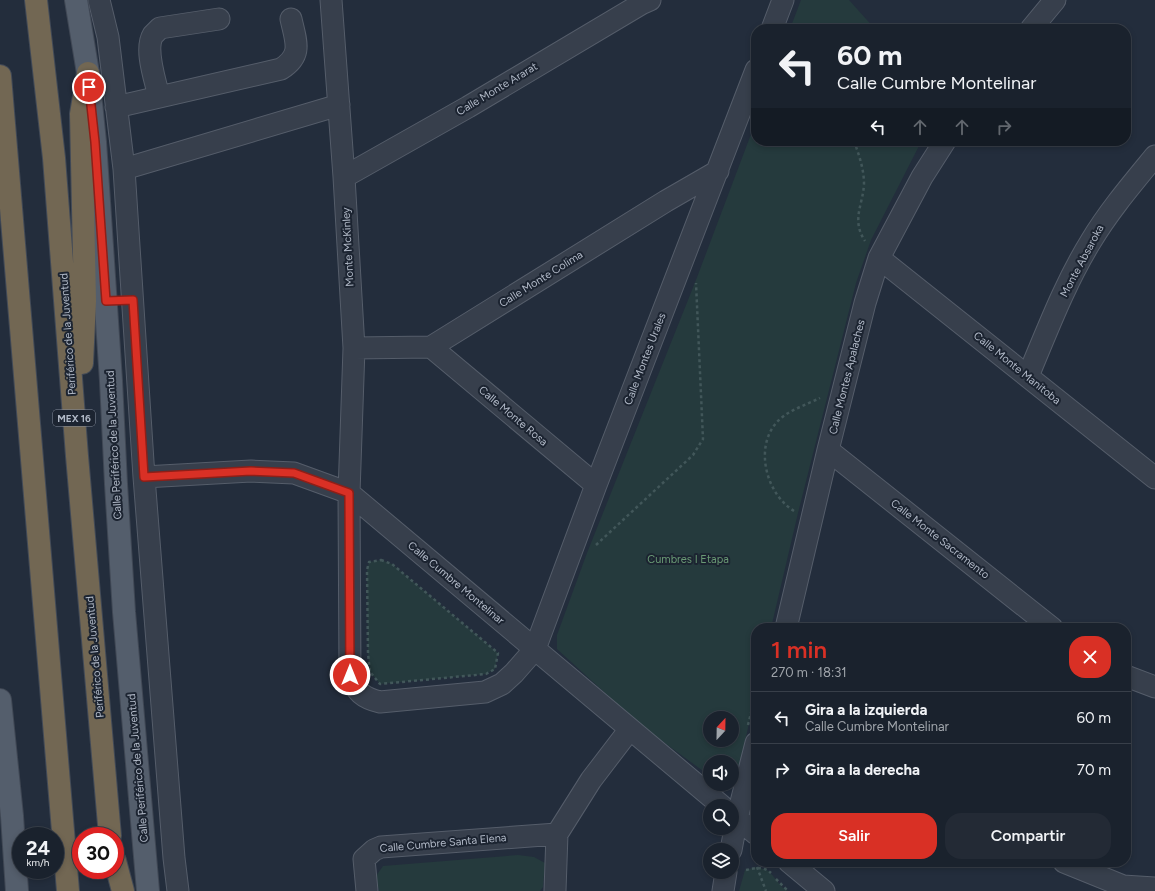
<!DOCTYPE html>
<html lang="es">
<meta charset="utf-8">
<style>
body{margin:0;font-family:Figtree,sans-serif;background:#232a35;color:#f1f3f6;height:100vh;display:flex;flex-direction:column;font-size:15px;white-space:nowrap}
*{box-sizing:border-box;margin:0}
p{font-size:13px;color:#9fa4aa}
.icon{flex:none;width:22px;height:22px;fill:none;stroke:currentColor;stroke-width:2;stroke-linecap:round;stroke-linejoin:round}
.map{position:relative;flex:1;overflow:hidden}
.sheet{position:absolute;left:751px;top:623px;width:380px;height:244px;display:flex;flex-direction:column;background:#1a222d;border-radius:16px;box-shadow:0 2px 6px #0003,0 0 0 1px #383f49}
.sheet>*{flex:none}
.hud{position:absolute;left:751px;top:24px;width:380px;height:122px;border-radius:16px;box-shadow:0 2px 6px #0003,0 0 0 1px #383f49;background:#1a222d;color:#f1f3f6;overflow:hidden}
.needle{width:26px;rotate:22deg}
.tools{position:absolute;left:703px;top:711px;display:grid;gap:8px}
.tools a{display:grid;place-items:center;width:36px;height:36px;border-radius:50%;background:#1a222d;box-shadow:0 2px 6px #0003,0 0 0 1px #383f49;font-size:20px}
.speed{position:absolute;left:12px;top:827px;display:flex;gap:8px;font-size:20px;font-weight:700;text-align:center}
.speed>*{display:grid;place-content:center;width:52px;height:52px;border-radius:50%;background:#1a222d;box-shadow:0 2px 6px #0003,0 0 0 1px #383f49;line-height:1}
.speed small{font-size:10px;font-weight:400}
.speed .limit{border:6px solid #d22;background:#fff;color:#111}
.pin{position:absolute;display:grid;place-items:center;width:34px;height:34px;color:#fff;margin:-17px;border:2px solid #fff;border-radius:50%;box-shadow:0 1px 4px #0007}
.me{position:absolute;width:44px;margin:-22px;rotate:0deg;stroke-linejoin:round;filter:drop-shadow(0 0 3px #0008)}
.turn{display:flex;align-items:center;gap:14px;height:84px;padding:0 20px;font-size:18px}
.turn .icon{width:52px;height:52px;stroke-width:2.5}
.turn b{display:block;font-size:28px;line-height:34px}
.lanes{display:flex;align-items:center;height:38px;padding:0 20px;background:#0003;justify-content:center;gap:20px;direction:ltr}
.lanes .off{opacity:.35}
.round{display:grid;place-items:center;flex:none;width:42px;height:42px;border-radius:16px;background:#232a35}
.head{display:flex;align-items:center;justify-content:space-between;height:68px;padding:0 20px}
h1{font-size:24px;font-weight:600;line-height:30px;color:#d93025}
.primary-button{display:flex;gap:8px;margin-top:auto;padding:8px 20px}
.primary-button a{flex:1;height:46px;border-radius:16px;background:#d93025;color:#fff;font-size:16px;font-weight:600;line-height:46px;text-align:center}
.primary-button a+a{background:#232a35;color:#f1f3f6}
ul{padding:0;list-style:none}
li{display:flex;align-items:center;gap:12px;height:52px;padding:0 20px;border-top:1px solid #383f49}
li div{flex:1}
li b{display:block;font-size:15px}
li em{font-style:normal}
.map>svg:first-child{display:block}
</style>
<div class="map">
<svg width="1155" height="891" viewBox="0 0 1155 891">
<rect width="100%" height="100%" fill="#232d3c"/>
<!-- green -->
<path fill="#253a3d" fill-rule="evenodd" d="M801 0H849L875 29H790Z
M756 121V141H912L920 144 871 240 856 283 798 513 771 628H756V693L740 763 734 776H732V762H710V776L640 725 557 649V635L587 553 696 280ZM710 718H732V740H710Z
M381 560 392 564 498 653 495 669 486 674 380 684 370 672 368 654 367 570 369 562Z
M518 855 534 857 545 863 543 887 540 891H379L376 876 383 866Z
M757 867 769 871 782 887 788 891H739L745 870Z"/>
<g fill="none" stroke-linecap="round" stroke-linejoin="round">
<defs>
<path id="minor" d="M99 0 108 37 124 169 144 477 174 858 178 891
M331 0 344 177 354 348 349 493 350 675C356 692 363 698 380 702L485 692 502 684 514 673 535 649 596 485 756 70
M772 29 783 0
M1031 29 1055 0
M159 97C156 82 144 50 153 35 155 33 158 30 160 28L219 19
M116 107 281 69C303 55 296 42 291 19
M124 169 339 105
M344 177 468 107 641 4 650 0
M879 258 1155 478
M431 347 596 485
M354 348 431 347 666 201 718 171
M1028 376C1047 331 1065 283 1091 241 1109 211 1132 184 1155 156
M828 450 1052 628
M144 477 251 471 294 473 349 493 722 806
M786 628 828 450 865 303 879 258 922 177 945 141
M1126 676 1155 687
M732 814 756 834
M731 850 737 818 756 743
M789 862 824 891
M1064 862 1123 886 1155 888
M367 891 364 859 374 850 381 847 557 834
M555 891 557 834 591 780 630 729
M723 891 726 872"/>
<path id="major" d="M76 0 88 73 95 142 111 381 116 484 124 612 148 891
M0 700 12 816 17 891"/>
<path id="highway" d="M36 0 54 158 77 456 110 836
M0 76 68 891
M82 363 85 301 81 114 88 73
M115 861 123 891"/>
</defs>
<!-- minor casing -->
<use href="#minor" stroke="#555d6a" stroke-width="23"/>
<!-- major casing -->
<use href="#major" stroke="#404855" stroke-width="24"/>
<!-- highway casing -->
<use href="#highway" stroke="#424a57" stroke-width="24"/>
<!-- path -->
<path stroke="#42575a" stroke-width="2.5" stroke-dasharray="3 3" stroke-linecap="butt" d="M854 141C859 155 864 169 864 184 863 205 851 220 865 241
M794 511C766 494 754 447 777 422 788 410 806 405 820 398
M596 545 693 455 703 439 696 283
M381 560 392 564 498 653 495 669 486 674 380 684 370 672 368 654 367 570 369 562Z
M748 725 756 693
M757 867 766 891
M746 870C755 868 764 866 771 873
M776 879 788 891"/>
<!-- minor -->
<use href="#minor" stroke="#373f4c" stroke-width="21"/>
<!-- major -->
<use href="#major" stroke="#545e6c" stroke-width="22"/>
<!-- highway -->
<use href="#highway" stroke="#726753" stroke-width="22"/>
</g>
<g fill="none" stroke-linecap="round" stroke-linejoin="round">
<defs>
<path id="route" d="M89 87 95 142 106 301 133 300 144 477 251 471 294 473 349 493 350 675"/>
</defs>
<!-- route casing -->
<use href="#route" stroke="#8d1f18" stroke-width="10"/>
<!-- route -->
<use href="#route" stroke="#d93025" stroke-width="7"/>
</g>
<g text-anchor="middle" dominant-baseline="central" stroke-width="4" stroke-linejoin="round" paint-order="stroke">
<!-- shield labels -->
<rect fill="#1c2431" stroke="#858d9b" stroke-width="1" x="53" y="410" width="42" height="16" rx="3"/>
<g font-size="10" font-weight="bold" fill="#b2bac8">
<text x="74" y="418">MEX 16</text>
</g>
<!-- street labels -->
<g font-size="11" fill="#b2bac8" stroke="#1c2431">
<text transform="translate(497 89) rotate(-31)">Calle Monte Ararat</text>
<text transform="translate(348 247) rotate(-93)">Monte McKinley</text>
<text transform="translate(1082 261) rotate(-62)">Monte Absaroka</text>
<text transform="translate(541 279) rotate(-32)">Calle Monte Colima</text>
<text transform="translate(68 334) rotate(-94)">Periférico de la Juventud</text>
<text transform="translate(645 359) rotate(-69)">Calle Montes Urales</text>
<text transform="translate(1017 368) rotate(39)">Calle Monte Manitoba</text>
<text transform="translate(847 377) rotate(-76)">Calle Montes Apalaches</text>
<text transform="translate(513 416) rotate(40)">Calle Monte Rosa</text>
<text transform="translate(114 445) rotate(-93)">Calle Periférico de la Juventud</text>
<text transform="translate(940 539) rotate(38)">Calle Monte Sacramento</text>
<text transform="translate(456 583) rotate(40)">Calle Cumbre Montelinar</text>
<text transform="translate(95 657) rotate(-95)">Periférico de la Juventud</text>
<text transform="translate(138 768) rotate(-95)">Calle Periférico de la Juventud</text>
<text transform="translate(443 843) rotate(-5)">Calle Cumbre Santa Elena</text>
</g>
<!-- park labels -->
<g font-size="11" fill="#699974" stroke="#1c2431">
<text x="688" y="559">Cumbres I Etapa</text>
</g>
</g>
</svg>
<div class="tools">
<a><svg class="needle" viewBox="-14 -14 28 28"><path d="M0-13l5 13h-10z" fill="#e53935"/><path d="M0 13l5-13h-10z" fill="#9fa4aa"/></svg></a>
<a><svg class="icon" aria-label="sound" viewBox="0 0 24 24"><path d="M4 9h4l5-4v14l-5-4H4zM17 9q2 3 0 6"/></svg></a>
<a><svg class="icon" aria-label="search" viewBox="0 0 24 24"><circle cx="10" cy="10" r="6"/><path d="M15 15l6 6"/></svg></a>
<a><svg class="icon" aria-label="layers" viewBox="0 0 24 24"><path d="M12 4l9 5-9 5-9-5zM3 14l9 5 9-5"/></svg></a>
</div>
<div class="speed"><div>24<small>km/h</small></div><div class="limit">30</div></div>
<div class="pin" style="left:89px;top:87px;background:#d93025"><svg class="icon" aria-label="arrive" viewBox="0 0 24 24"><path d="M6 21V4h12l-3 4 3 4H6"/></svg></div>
<svg class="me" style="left:350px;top:675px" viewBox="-20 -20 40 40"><circle r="17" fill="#d93025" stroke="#fff" stroke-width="3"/><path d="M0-11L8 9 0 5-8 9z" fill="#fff"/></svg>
<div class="hud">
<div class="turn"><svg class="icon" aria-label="left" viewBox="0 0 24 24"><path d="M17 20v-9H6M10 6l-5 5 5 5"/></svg><div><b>60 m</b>Calle Cumbre Montelinar</div></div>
<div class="lanes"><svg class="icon" aria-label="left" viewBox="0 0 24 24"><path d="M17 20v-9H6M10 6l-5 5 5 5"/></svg><svg class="icon off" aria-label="ahead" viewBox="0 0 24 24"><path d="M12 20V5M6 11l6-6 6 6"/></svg><svg class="icon off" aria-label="ahead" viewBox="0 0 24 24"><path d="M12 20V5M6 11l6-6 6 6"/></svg><svg class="icon off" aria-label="right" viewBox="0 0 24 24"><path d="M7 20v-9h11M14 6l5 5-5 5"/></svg></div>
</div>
<section class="sheet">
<div class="head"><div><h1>1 min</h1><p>270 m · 18:31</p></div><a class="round" style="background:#d93025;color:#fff"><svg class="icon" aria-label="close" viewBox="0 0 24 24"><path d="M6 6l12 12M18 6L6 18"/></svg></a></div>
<ul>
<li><svg class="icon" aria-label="left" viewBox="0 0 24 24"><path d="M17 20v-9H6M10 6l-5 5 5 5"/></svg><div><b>Gira a la izquierda</b><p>Calle Cumbre Montelinar</p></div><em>60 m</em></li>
<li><svg class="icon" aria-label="right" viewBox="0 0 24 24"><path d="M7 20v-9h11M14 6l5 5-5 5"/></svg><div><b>Gira a la derecha</b></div><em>70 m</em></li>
</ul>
<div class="primary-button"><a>Salir</a><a>Compartir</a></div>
</section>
</div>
